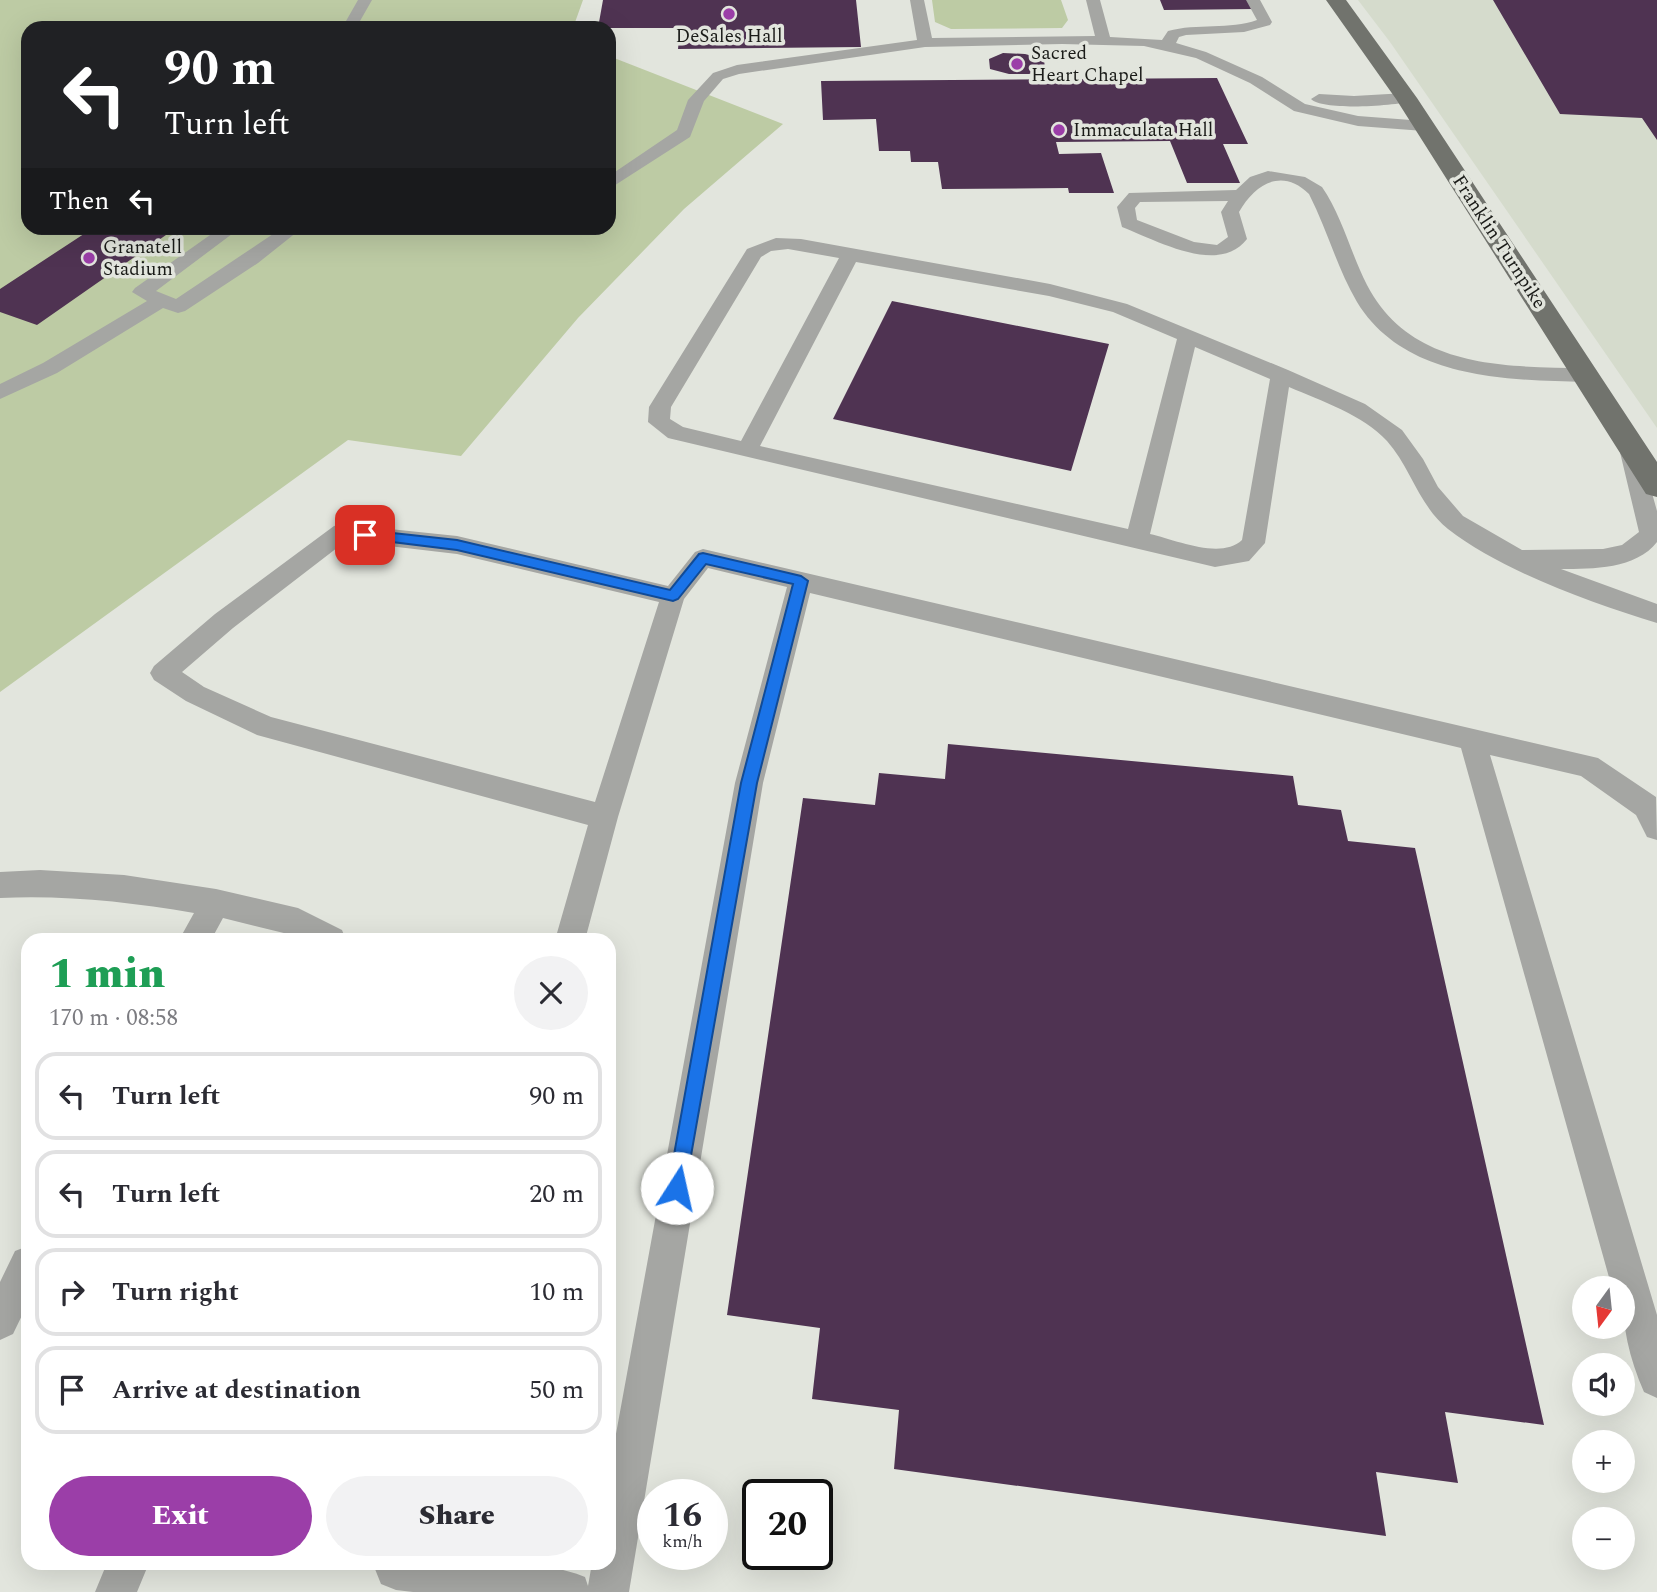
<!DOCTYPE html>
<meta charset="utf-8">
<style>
body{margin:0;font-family:Spectral,serif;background:#f2f2f3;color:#2b2b33;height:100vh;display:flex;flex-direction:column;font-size:26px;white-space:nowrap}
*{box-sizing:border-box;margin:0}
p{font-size:23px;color:#7c7c81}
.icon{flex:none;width:38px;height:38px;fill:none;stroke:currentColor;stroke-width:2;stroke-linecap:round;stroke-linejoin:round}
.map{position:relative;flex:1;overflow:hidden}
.side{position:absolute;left:21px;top:933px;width:595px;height:637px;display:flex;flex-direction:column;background:#fff;border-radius:21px;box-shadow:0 7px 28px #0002}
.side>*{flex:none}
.top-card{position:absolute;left:21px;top:21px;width:595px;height:214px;border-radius:21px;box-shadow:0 7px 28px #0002;background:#202124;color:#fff;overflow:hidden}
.needle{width:46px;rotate:195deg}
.fabs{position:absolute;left:1572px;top:1276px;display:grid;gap:14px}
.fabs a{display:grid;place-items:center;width:63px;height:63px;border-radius:50%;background:#fff;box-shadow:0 7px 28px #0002;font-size:35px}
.speed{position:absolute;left:637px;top:1479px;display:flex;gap:14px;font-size:35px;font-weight:700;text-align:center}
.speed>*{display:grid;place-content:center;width:91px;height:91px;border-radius:50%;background:#fff;box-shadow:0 7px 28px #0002;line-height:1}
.speed small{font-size:18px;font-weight:400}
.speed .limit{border:4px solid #111;border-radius:10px;background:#fff;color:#111}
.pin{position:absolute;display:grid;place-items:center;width:60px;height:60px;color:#fff;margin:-30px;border-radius:14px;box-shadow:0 4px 10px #0006}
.me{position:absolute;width:77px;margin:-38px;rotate:10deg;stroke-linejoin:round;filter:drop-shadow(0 0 5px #0008)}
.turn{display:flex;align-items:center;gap:24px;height:147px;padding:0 28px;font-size:32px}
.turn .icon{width:91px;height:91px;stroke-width:2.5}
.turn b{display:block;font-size:49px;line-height:60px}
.then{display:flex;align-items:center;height:66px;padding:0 28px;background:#0003;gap:14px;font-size:26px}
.round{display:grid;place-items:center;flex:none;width:74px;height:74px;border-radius:37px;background:#f2f2f3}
.head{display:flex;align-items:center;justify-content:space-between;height:119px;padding:0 28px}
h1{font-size:42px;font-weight:800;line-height:52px;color:#1e9e55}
.button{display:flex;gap:14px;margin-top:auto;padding:14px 28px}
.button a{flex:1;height:80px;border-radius:42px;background:#9b3ea8;color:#fff;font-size:28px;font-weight:800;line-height:80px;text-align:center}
.button a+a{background:#f2f2f3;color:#2b2b33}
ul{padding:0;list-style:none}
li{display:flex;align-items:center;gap:21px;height:88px;margin:0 14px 10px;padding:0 14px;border:4px solid #e1e1e2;border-radius:21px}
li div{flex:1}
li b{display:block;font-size:26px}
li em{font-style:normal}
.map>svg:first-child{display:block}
</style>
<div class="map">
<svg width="1657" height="1592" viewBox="0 0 1657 1592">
<rect width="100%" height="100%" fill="#e2e5dd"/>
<!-- built -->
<path fill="#d5dbcc" d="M1358 0H1657V428L1390 42Z"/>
<!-- green -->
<path fill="#bdcba4" d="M0 0H583L573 28H28V228H609V56L783 124 684 209 578 318 461 456 348 440 0 692Z
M932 0H1061L1068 20 1062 28 951 29 935 22Z"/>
<!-- building -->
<path fill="#4f3352" d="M603 0H856L861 47 678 49 680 28H598Z
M1160 0H1250L1255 9 1164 10Z
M1493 0H1657V140L1642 118 1560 114Z
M1003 53 1025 54 1044 59 1045 69 1029 74H1009L990 69 989 59Z
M1217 78 1248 144H1223L1240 183H1187L1170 141 1056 142 1059 154 1101 153 1114 193H1069L1068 188 942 189 938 162H911L910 151H879L876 119 823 120 821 81Z
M93 228H176L37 325 0 312V289Z
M892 301 1109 344 1071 471 833 419Z
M948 744 1293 776 1298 805 1341 810 1348 841 1415 848 1544 1425 1445 1412 1458 1483 1376 1472 1386 1536 894 1469 899 1410 812 1399 820 1328 727 1315 803 798 875 805 879 773 945 779Z"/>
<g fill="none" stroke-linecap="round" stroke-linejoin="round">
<!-- service -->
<path fill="#a5a6a3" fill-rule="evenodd" d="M358 0H372L356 28H342Z
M910 0H924L932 38 1095 36 1086 0H1100L1110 37 1162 40 1168 31C1197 23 1230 30 1257 20L1246 0H1260L1272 22 1270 25 1244 32 1186 35 1179 37 1176 43 1206 52 1262 77 1305 104 1358 116 1424 121 1432 126 1424 131 1358 126 1294 111 1250 83 1196 58 1144 46 1062 44 925 47 739 74 723 79 704 101 690 137 609 189V176L677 130 688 100 713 73 737 65 917 40Z
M1406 93 1414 98 1412 101C1394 106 1323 111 1311 99L1319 94 1354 96Z
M1268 171 1305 177 1322 187C1342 216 1351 254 1367 285 1410 368 1503 367 1585 368L1592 370 1595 375 1592 380 1585 382C1505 380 1404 379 1357 302 1337 268 1327 229 1309 194 1282 167 1255 184 1239 212L1247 239C1219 276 1156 240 1122 227L1117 207 1129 193 1236 190 1250 177ZM1228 201 1221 212 1228 237 1217 245 1194 242 1137 220 1135 208 1140 202Z
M220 228H240L156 291 176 299 282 228H302L258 263 185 311 178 313 163 308 57 373 0 399V384L43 363 147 301 132 292 135 288Z
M776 238 801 239 1050 284 1127 304 1288 370 1365 404 1402 430 1423 459 1438 487 1463 516 1522 550 1603 549 1622 545 1639 532 1619 448 1622 443 1630 441 1638 443 1657 511V542C1636 569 1593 569 1561 569L1657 604V623C1592 603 1502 571 1448 529 1419 506 1411 468 1387 441 1363 415 1322 401 1289 387L1265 543 1249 561 1215 567 668 438 648 422 649 407 747 249ZM788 249 839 258 741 441 683 427 670 419 671 407 761 257 771 251ZM856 262 1049 296 1113 312 1177 339 1128 529 760 446ZM1195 347 1270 379 1242 540C1221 560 1176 540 1150 534Z
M342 524 457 536 668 586 695 552 703 549 1598 758 1656 797 1657 840 1647 837 1636 815 1581 776 1490 755 1657 1315V1398L1644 1392C1629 1358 1622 1325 1622 1288H1612L1461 748 810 593 763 783 629 1592H413L396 1590 381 1584 375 1569 378 1563C439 1563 529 1554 585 1577L588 1586 592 1563H609V1472L735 783 787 587 708 568 684 599 618 817 585 940H555L588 825 257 735 186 701 154 680 150 673 154 666 215 614 334 526ZM346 541 457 554 659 602 595 802 271 717 204 687 182 672 233 628Z
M40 870 124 875 216 889 298 908 342 930 346 940H302L292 935 223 918 211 940H179L194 913C129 902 66 895 0 898V872Z
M28 1246V1303L13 1334 0 1340V1282L15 1251Z
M107 1563H149L137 1592H95Z"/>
<!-- primary -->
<path fill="#71736d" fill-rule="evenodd" d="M1326 0H1346L1417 98 1657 462V497L1646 494 1396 99Z"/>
</g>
<!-- route -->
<path fill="#1a73e8" stroke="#114b97" stroke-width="2" d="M365 530 457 540 670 590 699 554 703 553 801 576 808 581 757 783 684 1195 677 1198 670 1195 668 1188 741 783 793 584 706 564 678 599 673 601 457 550 360 538V531Z"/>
<!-- markers -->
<g fill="#9b3ea8" stroke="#e2e5dd" stroke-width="2.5">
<circle cx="729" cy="14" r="7"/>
<circle cx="1017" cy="64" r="7"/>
<circle cx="1059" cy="130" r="7"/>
<circle cx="89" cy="258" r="7"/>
</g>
<g text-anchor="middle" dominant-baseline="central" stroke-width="7" stroke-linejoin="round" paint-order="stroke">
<!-- far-poi labels -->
<g font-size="19" fill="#1a1b18" stroke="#e2e5dd" text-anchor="start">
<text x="729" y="36" text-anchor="middle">DeSales Hall</text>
<text x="1031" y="53">Sacred<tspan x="1031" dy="22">Heart Chapel</tspan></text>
<text x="1073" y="130">Immaculata Hall</text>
<text x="103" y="247">Granatell<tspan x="103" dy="22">Stadium</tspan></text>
</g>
<!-- far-street labels -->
<g font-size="19" fill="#1a1b18" stroke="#e2e5dd">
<text transform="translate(1499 242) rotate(57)">Franklin Turnpike</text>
</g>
</g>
</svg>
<div class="fabs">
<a><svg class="needle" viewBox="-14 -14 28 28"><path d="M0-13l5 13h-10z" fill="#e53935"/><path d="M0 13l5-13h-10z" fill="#7c7c81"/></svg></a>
<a><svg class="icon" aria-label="sound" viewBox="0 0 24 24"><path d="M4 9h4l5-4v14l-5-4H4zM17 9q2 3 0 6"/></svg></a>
<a>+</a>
<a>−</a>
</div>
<div class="speed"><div>16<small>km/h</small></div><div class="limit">20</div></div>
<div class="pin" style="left:365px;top:535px;background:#d93025"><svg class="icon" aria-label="arrive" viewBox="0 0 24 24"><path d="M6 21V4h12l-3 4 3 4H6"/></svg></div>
<svg class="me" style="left:677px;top:1188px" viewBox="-20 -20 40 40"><circle r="19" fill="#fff"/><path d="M0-13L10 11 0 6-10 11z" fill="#1a73e8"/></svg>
<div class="top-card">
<div class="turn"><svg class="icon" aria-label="left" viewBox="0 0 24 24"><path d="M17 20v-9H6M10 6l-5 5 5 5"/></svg><div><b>90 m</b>Turn left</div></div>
<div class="then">Then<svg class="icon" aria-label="left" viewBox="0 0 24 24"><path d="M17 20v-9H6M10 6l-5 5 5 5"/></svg></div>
</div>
<section class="side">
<div class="head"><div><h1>1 min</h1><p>170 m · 08:58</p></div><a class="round"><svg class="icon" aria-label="close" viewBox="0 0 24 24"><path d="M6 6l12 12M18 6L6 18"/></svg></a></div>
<ul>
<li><svg class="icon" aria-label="left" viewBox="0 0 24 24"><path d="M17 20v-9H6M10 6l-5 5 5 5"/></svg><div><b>Turn left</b></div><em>90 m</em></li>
<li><svg class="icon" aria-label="left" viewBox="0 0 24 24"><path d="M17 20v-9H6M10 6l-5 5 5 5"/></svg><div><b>Turn left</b></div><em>20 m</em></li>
<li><svg class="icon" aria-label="right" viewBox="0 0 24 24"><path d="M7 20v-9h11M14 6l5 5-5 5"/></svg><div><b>Turn right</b></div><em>10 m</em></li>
<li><svg class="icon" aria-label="arrive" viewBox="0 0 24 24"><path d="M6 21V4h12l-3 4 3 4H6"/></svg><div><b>Arrive at destination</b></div><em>50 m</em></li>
</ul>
<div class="button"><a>Exit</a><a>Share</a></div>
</section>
</div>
